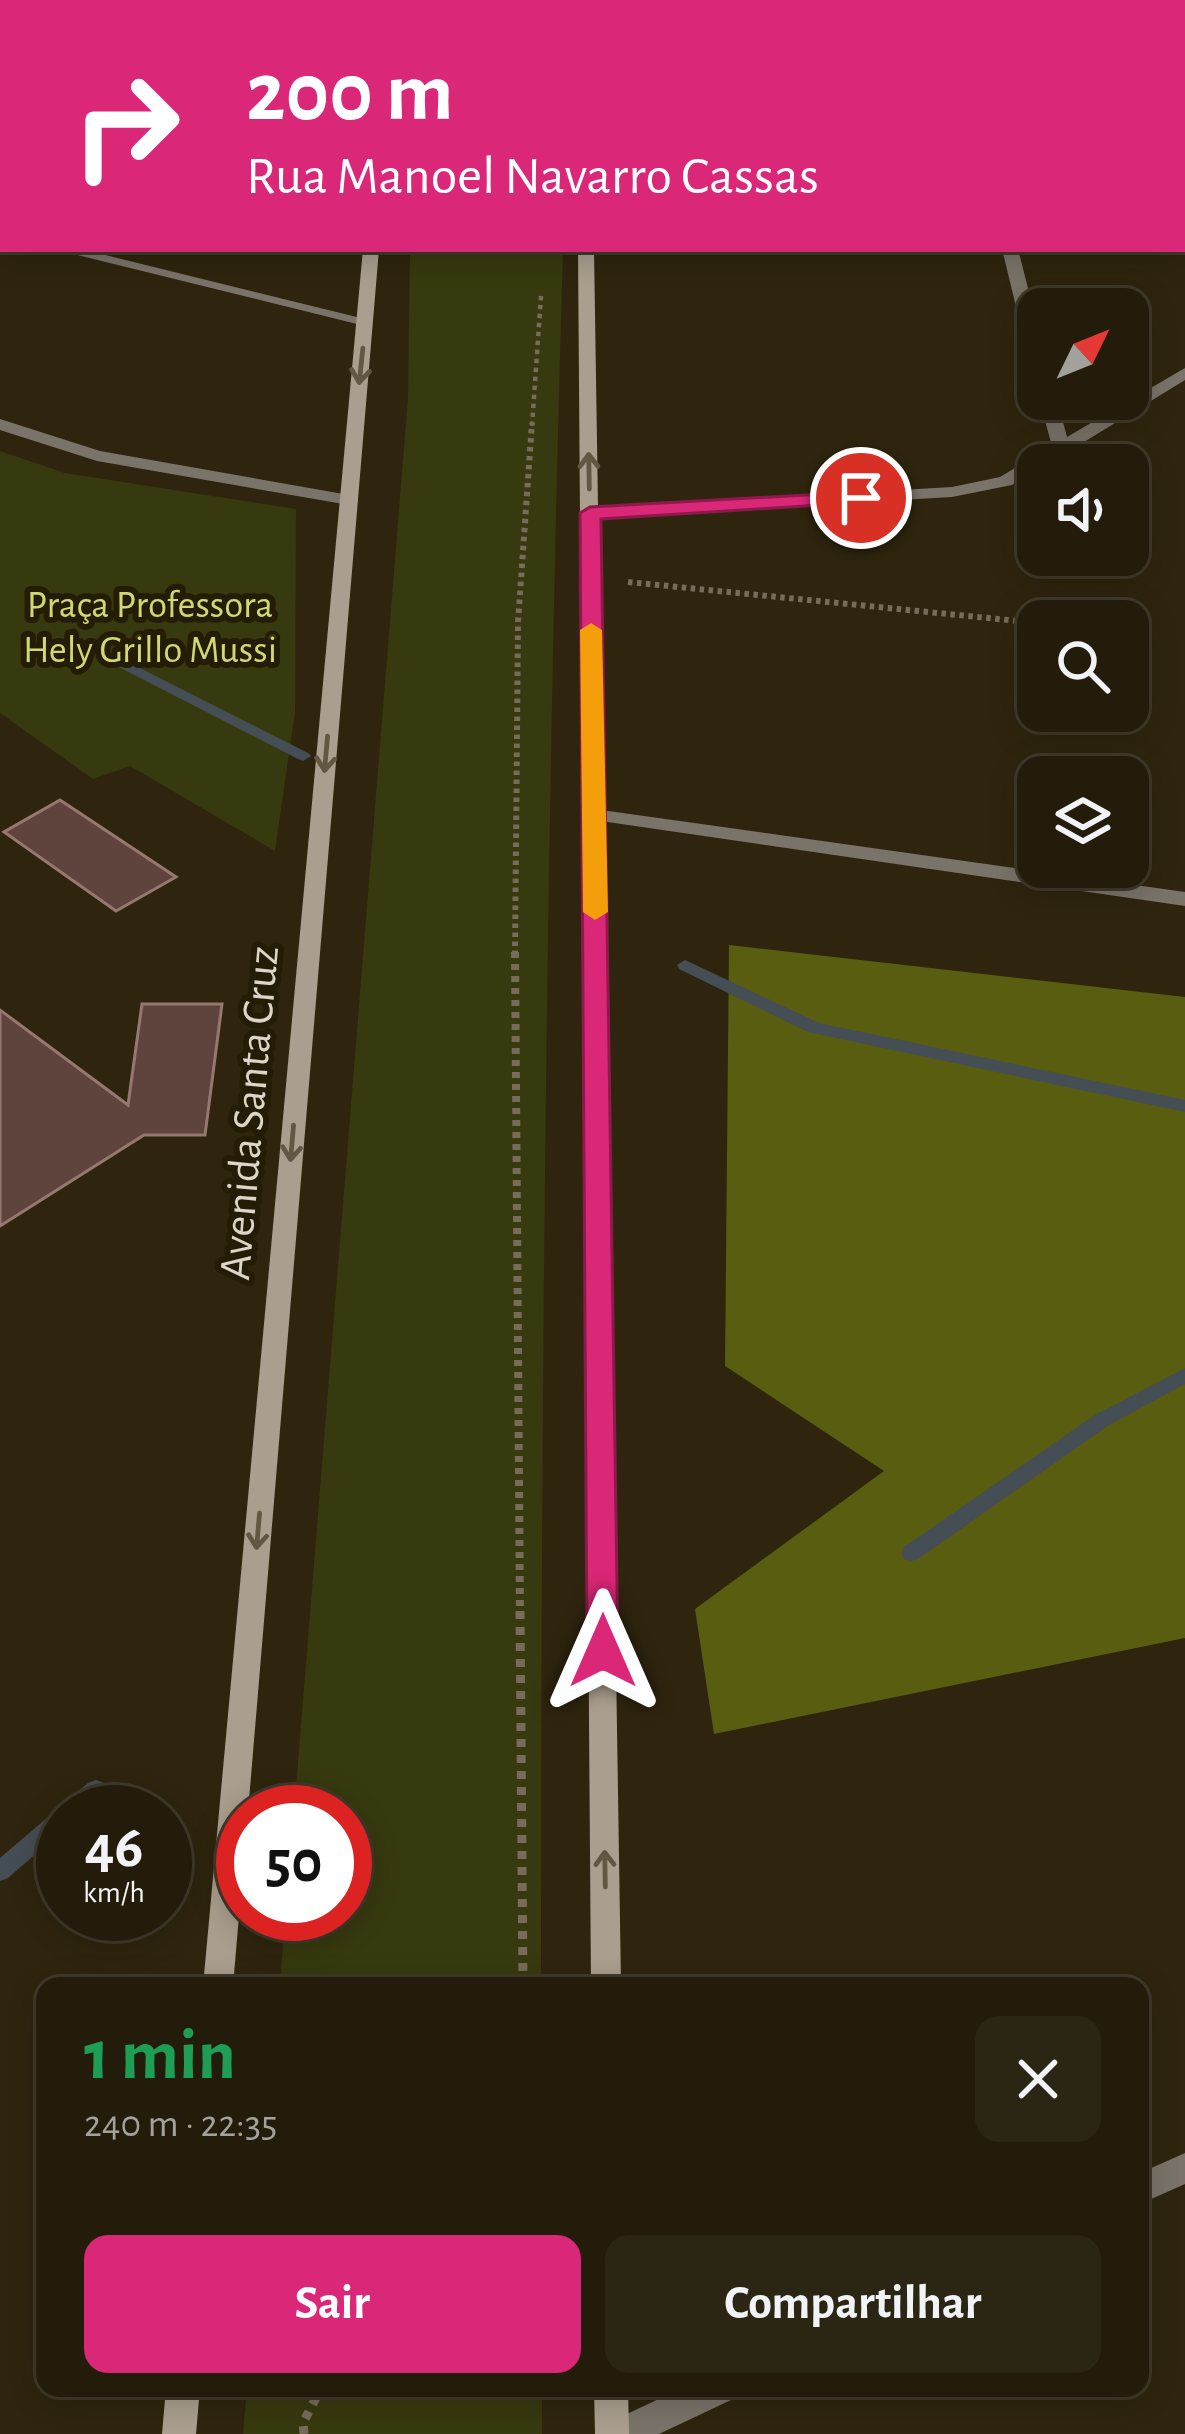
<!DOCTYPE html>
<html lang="pt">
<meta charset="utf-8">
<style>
body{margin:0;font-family:"Alegreya Sans",sans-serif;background:#2b2513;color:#f1f3f6;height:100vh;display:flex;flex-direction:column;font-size:45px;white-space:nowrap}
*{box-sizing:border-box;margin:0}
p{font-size:39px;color:#a3a19c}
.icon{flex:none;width:66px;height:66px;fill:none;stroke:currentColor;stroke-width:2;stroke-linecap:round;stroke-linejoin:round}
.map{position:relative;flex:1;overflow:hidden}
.side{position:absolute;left:36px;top:1977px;width:1113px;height:420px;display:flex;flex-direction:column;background:#231c0a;border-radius:24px;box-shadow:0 6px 30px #0003,0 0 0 3px #403a2b}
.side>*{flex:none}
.top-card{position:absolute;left:0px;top:0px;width:1185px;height:252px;box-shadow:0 6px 30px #0003,0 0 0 3px #403a2b;background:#db2777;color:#fff;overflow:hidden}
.needle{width:78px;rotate:47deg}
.buttons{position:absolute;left:1017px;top:288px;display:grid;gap:24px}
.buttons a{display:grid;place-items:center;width:132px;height:132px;border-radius:24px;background:#231c0a;box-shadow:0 6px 30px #0003,0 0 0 3px #403a2b;font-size:60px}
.speed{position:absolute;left:36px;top:1785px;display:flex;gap:24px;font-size:60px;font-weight:700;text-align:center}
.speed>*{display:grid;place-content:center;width:156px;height:156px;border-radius:50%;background:#231c0a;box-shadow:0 6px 30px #0003,0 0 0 3px #403a2b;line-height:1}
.speed small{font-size:30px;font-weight:400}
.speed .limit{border:18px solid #d22;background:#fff;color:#111}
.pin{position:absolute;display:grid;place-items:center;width:102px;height:102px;color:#fff;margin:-51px;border:6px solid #fff;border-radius:50%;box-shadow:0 3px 12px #0007}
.me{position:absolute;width:132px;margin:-66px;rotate:0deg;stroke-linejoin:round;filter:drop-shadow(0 0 9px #0008)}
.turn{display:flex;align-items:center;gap:42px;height:252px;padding:0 48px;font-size:54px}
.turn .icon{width:156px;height:156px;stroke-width:2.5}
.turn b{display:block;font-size:84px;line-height:102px}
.round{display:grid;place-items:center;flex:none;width:126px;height:126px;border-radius:24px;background:#2b2513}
.headline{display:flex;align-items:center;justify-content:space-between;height:204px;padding:0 48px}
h1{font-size:72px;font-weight:600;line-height:90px;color:#1e9e55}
.action{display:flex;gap:24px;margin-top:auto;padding:24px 48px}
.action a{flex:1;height:138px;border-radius:24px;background:#db2777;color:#fff;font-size:48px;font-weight:600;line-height:138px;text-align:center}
.action a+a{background:#2b2513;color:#f1f3f6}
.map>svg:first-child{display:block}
</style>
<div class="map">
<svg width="1185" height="2434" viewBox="0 0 1185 2434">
<rect width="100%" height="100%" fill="#2f250e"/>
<!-- green -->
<path fill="#37390f" d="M410 249H563C546 828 541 1407 541 1986H280L285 1914H345V1812H294L408 398Z
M0 451 65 473 296 509 295 712 275 851 130 766 93 779 0 713Z
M247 2388H542V2434H243Z"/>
<!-- forest -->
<path fill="#585d10" d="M729 945 1185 997V1638L714 1734 695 1609 884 1471 725 1366Z"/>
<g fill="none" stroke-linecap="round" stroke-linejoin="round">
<!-- stream -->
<path fill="#444e54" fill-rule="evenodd" d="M75 635 308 753 311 756 303 761 298 759 70 642 68 639Z
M685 960 819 1023 1185 1100V1112L808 1032 679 969 677 965Z
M1185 1368V1384L1109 1425 918 1559 911 1561 904 1559 901 1553 904 1547 1095 1415Z
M96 1780 104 1783 107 1789 84 1812H63V1830L8 1878 0 1881V1858L88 1783Z"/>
</g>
<!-- building -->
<path fill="#5f443d" stroke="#967870" stroke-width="3" d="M60 800 176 877 116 911 4 832Z
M142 1004H222L205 1135H144L0 1226V1010L128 1105Z"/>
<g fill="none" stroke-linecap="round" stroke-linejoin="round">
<!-- path-far3 -->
<path stroke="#756c59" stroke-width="4.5" stroke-dasharray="4.5 4.5" stroke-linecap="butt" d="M532 426 541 296"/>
<!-- path-far2 -->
<path stroke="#756c59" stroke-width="6" stroke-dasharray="4.5 4.5" stroke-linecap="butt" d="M628 582 1038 623
M515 955 518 622 532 423"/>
<!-- path-far1 -->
<path stroke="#756c59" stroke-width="8" stroke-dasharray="6 6" stroke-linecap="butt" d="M515 952 520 1614"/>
<!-- path -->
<path stroke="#756c59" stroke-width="9" stroke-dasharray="8 8" stroke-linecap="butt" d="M520 1611 523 1986
M304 2434 303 2423 321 2388"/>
<!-- service -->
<path fill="#7a7369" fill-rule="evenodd" d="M0 107H3V116H0Z
M0 419 100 451 349 495 358 500 349 505 97 461 0 430Z"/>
<!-- minor -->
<path fill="#7a7369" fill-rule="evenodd" d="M939 0H953L954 3H940Z
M1104 0H1185V6L1182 3H1102Z
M0 230H3V240H0Z
M53 249H81L373 321 365 326Z
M1002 249H1018L1038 327V365L1029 360Z
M1185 368V380L1071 450 1068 455 1038 465V469L1012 485 952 497 590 518 581 513 590 508 952 487 1000 477 1052 446 1039 399H1057L1067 437Z
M594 809 1185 892V906L587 819 584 815 587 811Z
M1185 2153V2184L1140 2204V2173Z
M682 2388H736L731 2400 659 2434H605L610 2422Z"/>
<!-- secondary -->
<path fill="#aa9f8e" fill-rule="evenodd" d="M386 0H400V3H386Z
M576 0H590V3H576Z
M363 249H379L248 1812H243V1869L233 1986H203Z
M578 249H594L621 1986H591Z
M166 2388H200L196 2434H162Z
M594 2388H628L629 2434H595Z"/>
</g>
<!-- one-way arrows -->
<defs><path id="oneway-shaft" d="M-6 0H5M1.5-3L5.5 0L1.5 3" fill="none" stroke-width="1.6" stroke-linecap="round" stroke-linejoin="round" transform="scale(3)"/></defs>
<g stroke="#615743">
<use href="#oneway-shaft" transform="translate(361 366) rotate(96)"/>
<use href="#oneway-shaft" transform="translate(589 471) rotate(-91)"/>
<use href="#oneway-shaft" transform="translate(326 754) rotate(95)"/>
<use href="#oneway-shaft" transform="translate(292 1143) rotate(95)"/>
<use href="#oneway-shaft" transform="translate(258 1531) rotate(95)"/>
<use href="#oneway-shaft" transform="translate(605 1869) rotate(-91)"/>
</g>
<!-- route -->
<path fill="#db2777" stroke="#8e194d" stroke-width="3" d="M861 492 871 498 868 502 601 519 618 1651 614 1660 603 1664 592 1660 587 1651 580 513 590 507Z"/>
<!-- slow -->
<path fill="#f59e0b" d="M591 623 602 630 608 912 595 920 583 912 580 630Z"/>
<g text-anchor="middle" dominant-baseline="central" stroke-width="12" stroke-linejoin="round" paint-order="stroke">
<!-- far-park labels -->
<g font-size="39" fill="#d0d874" stroke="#251c05">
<text x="150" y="605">Praça Professora<tspan x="150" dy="45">Hely Grillo Mussi</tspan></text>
</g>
<!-- street labels -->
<g font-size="45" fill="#dcd5c8" stroke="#251c05">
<text transform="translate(250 1113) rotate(-85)">Avenida Santa Cruz</text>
</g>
</g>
</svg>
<div class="buttons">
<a><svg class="needle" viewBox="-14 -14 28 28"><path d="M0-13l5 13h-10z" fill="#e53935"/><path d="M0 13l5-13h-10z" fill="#a3a19c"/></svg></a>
<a><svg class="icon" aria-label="sound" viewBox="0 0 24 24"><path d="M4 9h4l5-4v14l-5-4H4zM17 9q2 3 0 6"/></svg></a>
<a><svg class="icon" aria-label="search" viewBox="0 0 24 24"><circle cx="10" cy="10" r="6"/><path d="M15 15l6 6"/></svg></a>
<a><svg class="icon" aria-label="layers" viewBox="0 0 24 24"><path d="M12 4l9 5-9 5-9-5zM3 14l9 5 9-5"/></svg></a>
</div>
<div class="speed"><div>46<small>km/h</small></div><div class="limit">50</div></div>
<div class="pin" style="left:861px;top:498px;background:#d93025"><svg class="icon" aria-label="arrive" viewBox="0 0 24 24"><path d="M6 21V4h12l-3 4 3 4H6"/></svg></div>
<svg class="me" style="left:603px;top:1651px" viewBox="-20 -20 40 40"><path d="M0-17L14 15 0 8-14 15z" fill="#db2777" stroke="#fff" stroke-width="4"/></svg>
<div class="top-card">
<div class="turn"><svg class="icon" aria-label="right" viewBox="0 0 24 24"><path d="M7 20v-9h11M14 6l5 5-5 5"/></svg><div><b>200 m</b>Rua Manoel Navarro Cassas</div></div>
</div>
<section class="side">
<div class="headline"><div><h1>1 min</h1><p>240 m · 22:35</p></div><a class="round"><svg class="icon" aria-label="close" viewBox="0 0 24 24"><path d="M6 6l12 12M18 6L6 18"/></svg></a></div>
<div class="action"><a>Sair</a><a>Compartilhar</a></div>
</section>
</div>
